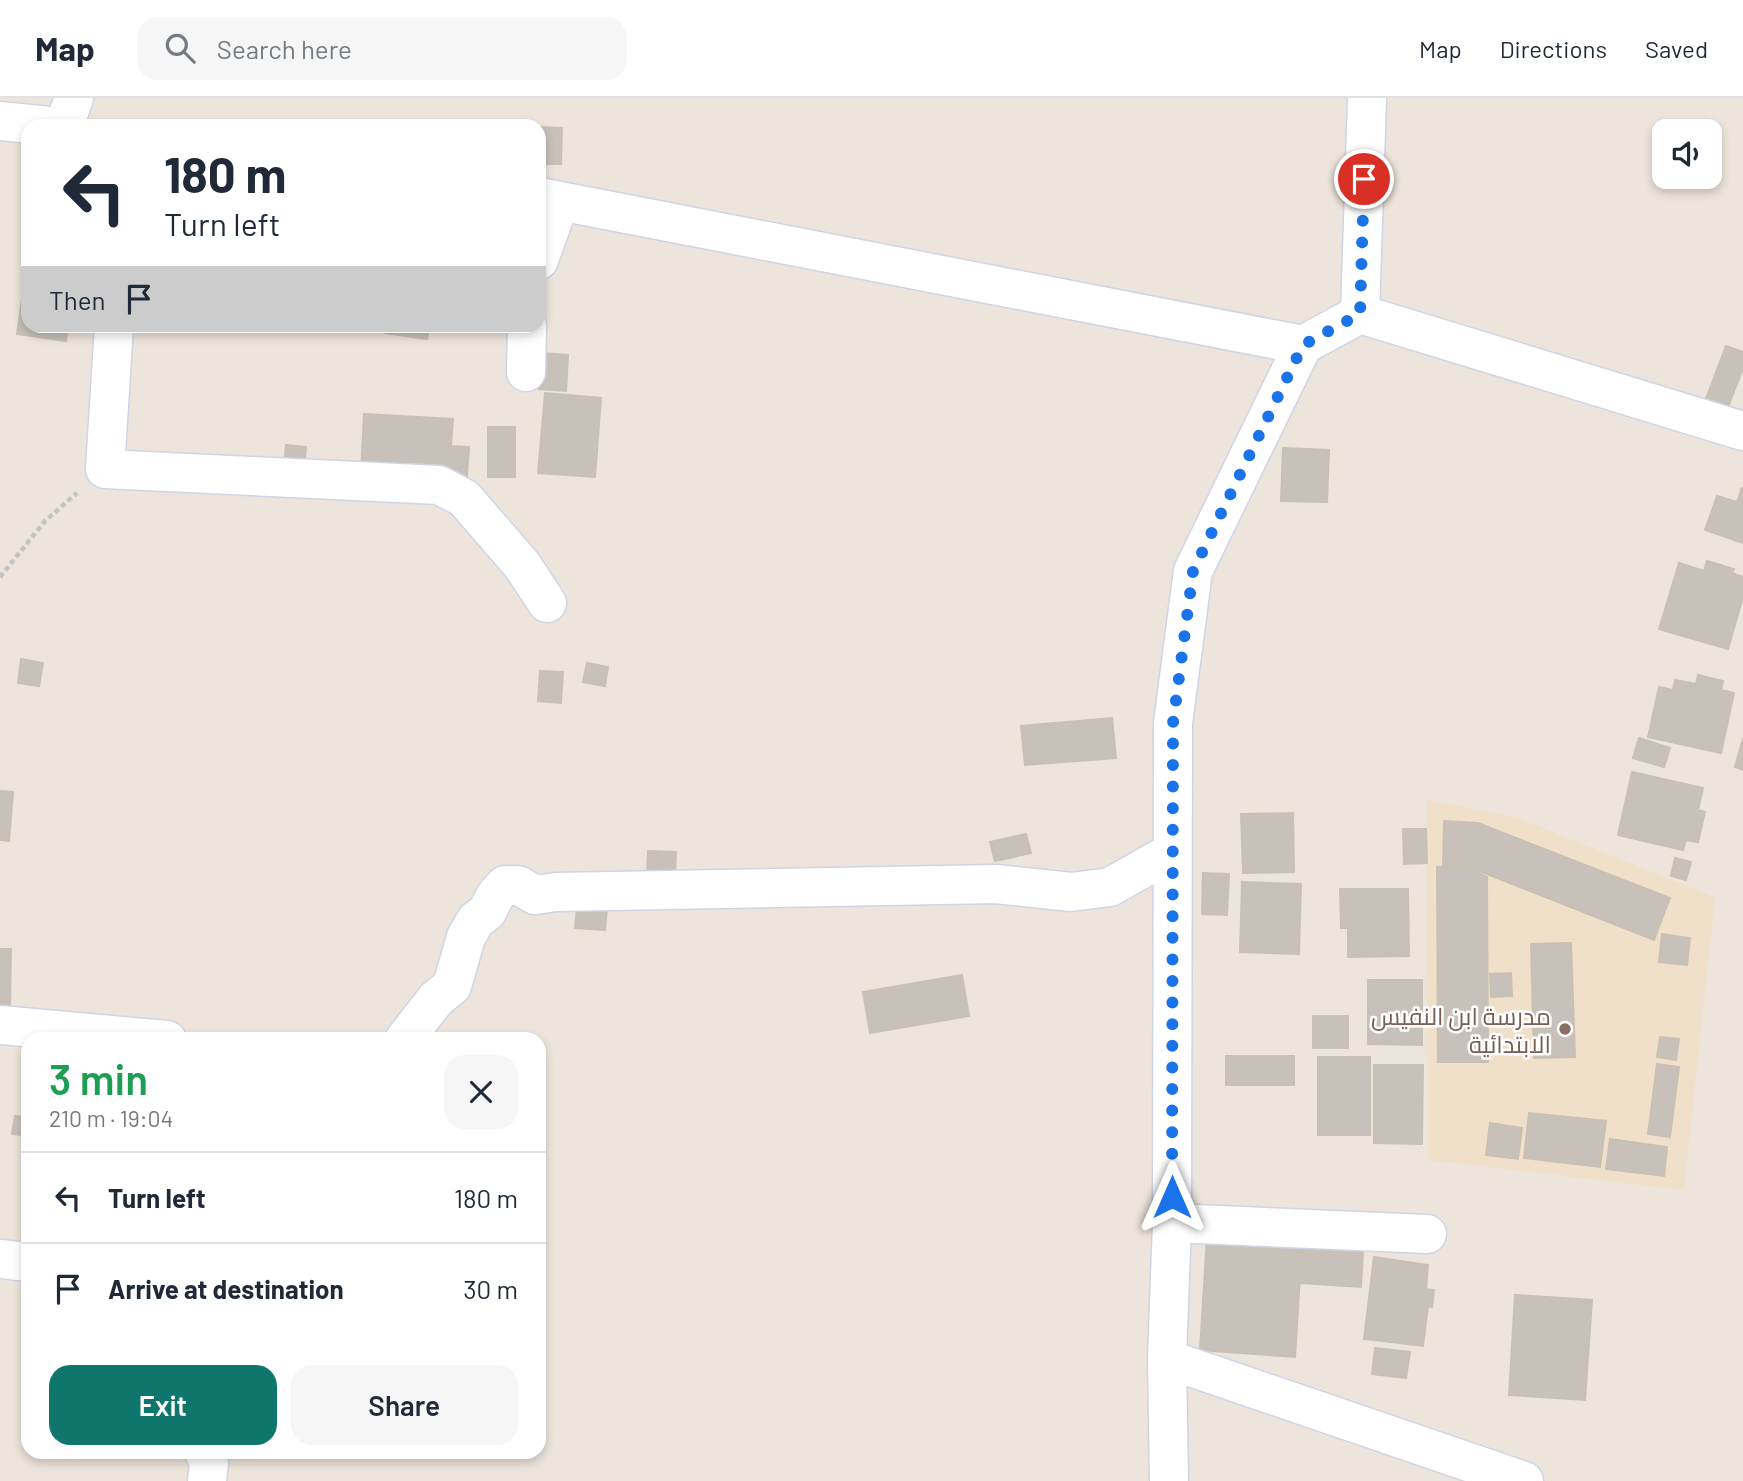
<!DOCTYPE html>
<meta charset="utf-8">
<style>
body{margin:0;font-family:Barlow,Cairo,sans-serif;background:#f6f6f7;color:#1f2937;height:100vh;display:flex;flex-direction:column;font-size:26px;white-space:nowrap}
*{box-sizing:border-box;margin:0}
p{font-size:23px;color:#747a83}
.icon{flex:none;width:38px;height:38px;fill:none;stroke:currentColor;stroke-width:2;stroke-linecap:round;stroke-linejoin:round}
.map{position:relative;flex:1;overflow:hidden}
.sheet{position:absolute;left:21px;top:934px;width:525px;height:427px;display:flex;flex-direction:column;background:#fff;border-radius:21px;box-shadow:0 4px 10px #0003}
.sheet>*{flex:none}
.guide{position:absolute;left:21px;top:21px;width:525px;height:214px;border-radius:21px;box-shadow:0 4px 10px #0003;background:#fff;color:#1f2937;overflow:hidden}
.buttons{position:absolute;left:1652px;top:21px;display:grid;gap:14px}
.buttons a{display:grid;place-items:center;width:70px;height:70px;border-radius:14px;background:#fff;box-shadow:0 4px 10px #0003;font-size:35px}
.pin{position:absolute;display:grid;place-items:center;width:60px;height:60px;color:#fff;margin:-30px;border:4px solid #fff;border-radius:50%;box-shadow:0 2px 7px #0007}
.me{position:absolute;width:77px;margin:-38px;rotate:0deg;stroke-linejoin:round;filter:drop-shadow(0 0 5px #0008)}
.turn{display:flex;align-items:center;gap:24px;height:147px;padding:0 28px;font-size:32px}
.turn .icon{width:91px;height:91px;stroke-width:2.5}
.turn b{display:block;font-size:49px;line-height:60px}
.then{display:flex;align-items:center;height:66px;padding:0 28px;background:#0003;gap:14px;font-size:26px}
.round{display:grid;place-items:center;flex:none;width:74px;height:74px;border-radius:21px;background:#f6f6f7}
.overview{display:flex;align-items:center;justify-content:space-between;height:119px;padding:0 28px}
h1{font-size:42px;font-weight:600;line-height:52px;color:#1e9e55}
.button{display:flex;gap:14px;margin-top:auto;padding:14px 28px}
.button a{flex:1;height:80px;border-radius:21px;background:#0f766e;color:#fff;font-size:28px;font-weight:600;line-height:80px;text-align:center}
.button a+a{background:#f6f6f7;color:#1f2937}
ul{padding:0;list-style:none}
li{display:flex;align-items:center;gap:21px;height:91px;padding:0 28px;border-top:2px solid #e0e1e3}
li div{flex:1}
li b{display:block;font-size:26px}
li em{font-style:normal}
header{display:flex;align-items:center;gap:42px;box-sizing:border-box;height:98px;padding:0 35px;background:#fff;border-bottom:2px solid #e0e1e3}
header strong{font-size:33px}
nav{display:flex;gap:38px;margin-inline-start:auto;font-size:24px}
.search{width:490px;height:63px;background:#f6f6f7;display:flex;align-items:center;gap:18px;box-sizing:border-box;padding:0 24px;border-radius:21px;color:#747a83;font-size:26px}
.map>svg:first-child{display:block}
</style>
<header>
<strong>Map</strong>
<div class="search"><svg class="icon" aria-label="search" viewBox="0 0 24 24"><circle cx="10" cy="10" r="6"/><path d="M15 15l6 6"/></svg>Search here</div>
<nav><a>Map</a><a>Directions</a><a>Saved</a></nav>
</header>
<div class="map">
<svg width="1743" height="1383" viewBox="0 0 1743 1383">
<rect width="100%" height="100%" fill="#ede4db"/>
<!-- education -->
<path fill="#f0e0c9" d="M1427 702 1516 719 1715 799 1684 1092 1428 1062Z"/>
<!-- building -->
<path fill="#c8c1ba" stroke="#c9c0b4" stroke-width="2" d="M539 29 562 30 561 66H539Z
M24 186H28V228H68L66 243 17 236Z
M386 228H457L456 234 429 230 427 241 385 235Z
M1726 248 1743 254V270L1728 309 1706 301Z
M541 255 568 257 566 293 539 291Z
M545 295 601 300 595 379 538 375Z
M364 316 453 321 451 348 469 349 467 379 361 373Z
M488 329H515V379H488Z
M286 347 306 349 304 371 284 369Z
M1283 350 1329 352 1327 404 1281 403Z
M1742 389 1743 445 1705 432 1717 398 1737 404Z
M1707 463 1734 471 1732 475 1743 479V499L1728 551 1659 531 1679 465 1704 473Z
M21 561 43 565 39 588 18 585Z
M587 565 608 569 605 588 583 584Z
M540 573 563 574 561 605 538 603Z
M1698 577 1723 583 1721 592 1734 595 1721 655 1648 639 1659 589 1673 592 1675 582 1696 586Z
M1112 620 1116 660 1025 667 1021 628Z
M1639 640 1670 650 1664 669 1633 660Z
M1743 640V672L1735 669Z
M1632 674 1703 690 1698 712 1705 714 1698 744 1686 742 1683 752 1618 737Z
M0 693 13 694 9 743 0 742Z
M1293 715 1294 774 1243 775 1241 716Z
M1444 723 1478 725 1670 800 1654 842 1464 767H1443Z
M1403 731H1426L1427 765 1404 766Z
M1026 736 1031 755 995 763 990 744Z
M648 753 676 754 675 778 647 777Z
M1675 760 1691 764 1686 782 1671 778Z
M1437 769H1464L1487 779 1488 964H1438Z
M1203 775 1229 776 1227 817 1202 816Z
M1242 784 1301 786 1299 856 1240 854Z
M1340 791H1408L1409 858 1348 859V830H1341Z
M577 808 607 810 605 832 575 830Z
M1662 836 1690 840 1687 867 1659 864Z
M1571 845 1575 959 1534 960 1531 846Z
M0 851H11L10 909H0Z
M1511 875 1512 898 1491 899 1490 876Z
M962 877 969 918 870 935 863 894Z
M1368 882H1422V947L1368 946Z
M1313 918H1348V950H1313Z
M1660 939 1679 941 1676 962 1657 959Z
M1226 958H1294V987H1226Z
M1318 959H1370V1037H1318Z
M1657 966 1679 969 1670 1039 1648 1036Z
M1374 967H1423L1422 1046 1374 1045Z
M1529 1015 1606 1023 1600 1069 1524 1060Z
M15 1018 28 1019V1038L12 1036Z
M1490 1025 1522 1030 1518 1061 1486 1057Z
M1610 1041 1667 1049 1664 1078 1606 1071Z
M1207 1139 1302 1146 1295 1259 1200 1252Z
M1304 1147 1363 1152 1361 1189 1301 1185Z
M1374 1159 1428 1167 1426 1191 1434 1192 1432 1209 1428 1208 1423 1248 1364 1241Z
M1515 1197 1592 1202 1585 1302 1509 1297Z
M1375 1250 1410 1254 1406 1280 1372 1276Z"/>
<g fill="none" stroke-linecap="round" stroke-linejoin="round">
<defs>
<path id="minor" d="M0 23 49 28
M64 28 74 0
M539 99 1303 247
M539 162 560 103
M1360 216 1743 333
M1360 216 1367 0
M114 228 105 371 439 387 464 400 522 467 547 505
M526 274 527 228
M0 927 167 942
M404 942 436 901 452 888 466 839 476 822 487 814 495 798 505 787H518L535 797 556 794 996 786 1071 794 1110 789 1172 754
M1172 1125 1427 1136
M0 1161 28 1164
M1167 1261 1524 1383
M204 1354 209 1365 207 1383
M1169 1383 1167 1261 1172 1125 1173 625 1193 473 1303 247 1360 216"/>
</defs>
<!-- minor casing -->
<use href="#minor" stroke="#d0d5e4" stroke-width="41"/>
<!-- path -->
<path stroke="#c3c3c3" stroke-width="4.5" stroke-dasharray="5 3.5" stroke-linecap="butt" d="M0 479 45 423 77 395"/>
<!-- minor -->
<use href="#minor" stroke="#fff" stroke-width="38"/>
</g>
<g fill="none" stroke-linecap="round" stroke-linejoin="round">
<!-- route -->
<path stroke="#1a73e8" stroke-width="12" stroke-dasharray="0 21.6" d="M1172 1099 1173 625 1193 473 1303 247 1360 216 1364 81"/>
</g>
<!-- markers -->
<circle fill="#8d6e63" stroke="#fff" stroke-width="2.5" cx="1565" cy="931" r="7"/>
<g text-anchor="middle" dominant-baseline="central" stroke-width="5" stroke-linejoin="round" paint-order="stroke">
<!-- education labels -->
<g font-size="24" fill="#785e54" stroke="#fff" text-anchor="end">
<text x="1551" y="917">مدرسة ابن النفيس<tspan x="1551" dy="28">الابتدائية</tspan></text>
</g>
</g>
</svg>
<div class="buttons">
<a><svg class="icon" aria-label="sound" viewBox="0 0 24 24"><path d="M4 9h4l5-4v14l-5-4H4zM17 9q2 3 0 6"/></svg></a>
</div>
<div class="pin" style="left:1364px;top:81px;background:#d93025"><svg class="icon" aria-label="arrive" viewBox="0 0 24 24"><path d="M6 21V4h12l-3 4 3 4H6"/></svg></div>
<svg class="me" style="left:1172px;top:1099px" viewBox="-20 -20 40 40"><path d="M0-17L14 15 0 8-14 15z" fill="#1a73e8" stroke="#fff" stroke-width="4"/></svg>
<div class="guide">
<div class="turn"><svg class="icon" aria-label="left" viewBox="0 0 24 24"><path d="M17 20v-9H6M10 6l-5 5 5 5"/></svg><div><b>180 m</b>Turn left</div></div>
<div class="then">Then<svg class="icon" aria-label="arrive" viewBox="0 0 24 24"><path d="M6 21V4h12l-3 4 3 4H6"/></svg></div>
</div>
<section class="sheet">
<div class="overview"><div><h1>3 min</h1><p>210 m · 19:04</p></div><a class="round"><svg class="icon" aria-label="close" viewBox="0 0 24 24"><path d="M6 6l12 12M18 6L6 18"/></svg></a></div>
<ul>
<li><svg class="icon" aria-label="left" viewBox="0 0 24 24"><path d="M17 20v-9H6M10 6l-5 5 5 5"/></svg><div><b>Turn left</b></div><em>180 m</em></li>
<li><svg class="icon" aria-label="arrive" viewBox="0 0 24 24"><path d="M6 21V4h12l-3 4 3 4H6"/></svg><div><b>Arrive at destination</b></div><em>30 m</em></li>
</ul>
<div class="button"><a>Exit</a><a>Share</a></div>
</section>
</div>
